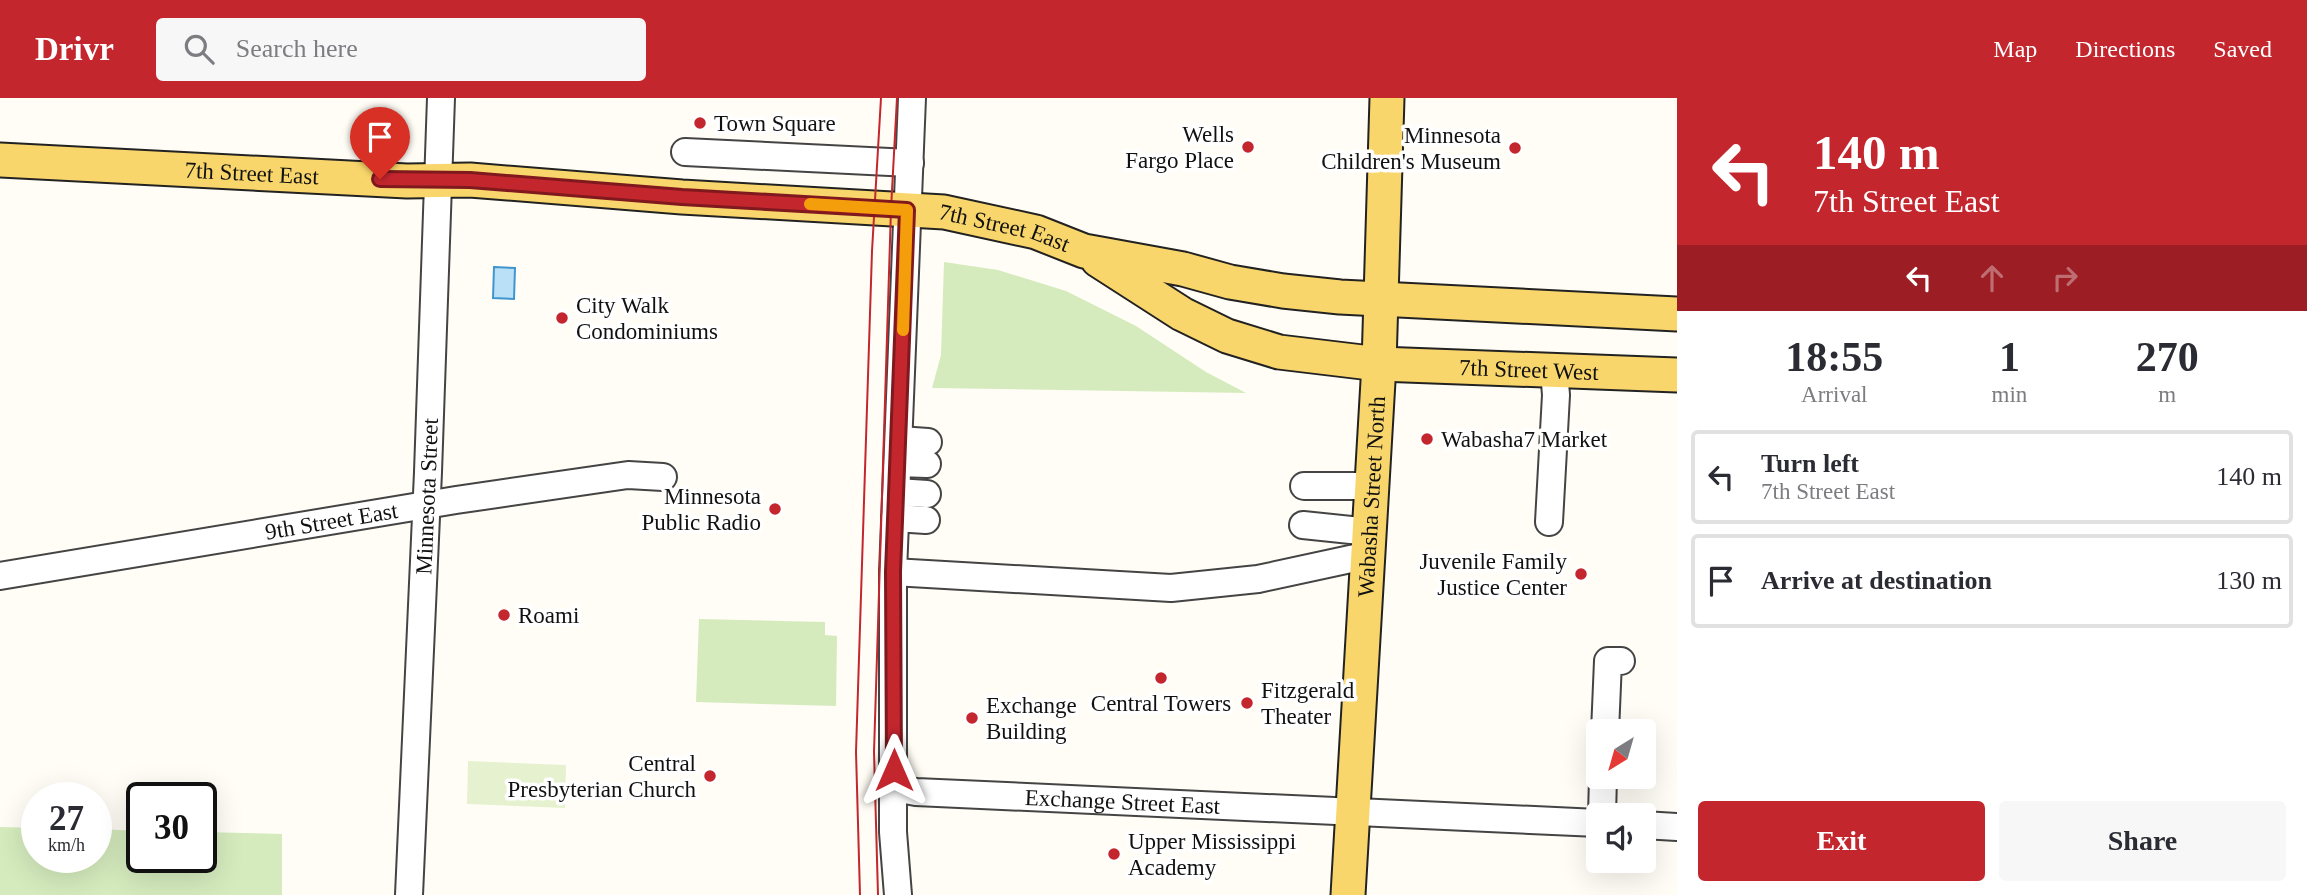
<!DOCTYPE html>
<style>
body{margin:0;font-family:Georgia,serif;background:#f7f7f7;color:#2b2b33;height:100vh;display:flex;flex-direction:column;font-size:26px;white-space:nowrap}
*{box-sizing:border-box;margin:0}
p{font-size:23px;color:#7c7c81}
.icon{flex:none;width:38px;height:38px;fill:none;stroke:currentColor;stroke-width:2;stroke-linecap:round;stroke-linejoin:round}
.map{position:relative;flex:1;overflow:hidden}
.side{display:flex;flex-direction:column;background:#fff;width:630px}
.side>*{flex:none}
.top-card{background:#c4262e;color:#fff;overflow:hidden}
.needle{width:46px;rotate:217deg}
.buttons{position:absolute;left:1586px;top:621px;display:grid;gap:14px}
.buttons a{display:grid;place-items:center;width:70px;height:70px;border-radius:7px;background:#fff;box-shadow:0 7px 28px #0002;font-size:35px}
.speed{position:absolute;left:21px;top:684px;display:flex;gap:14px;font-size:35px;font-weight:700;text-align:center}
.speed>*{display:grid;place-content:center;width:91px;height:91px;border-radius:50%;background:#fff;box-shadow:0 7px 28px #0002;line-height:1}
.speed small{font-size:18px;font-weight:400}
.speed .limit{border:4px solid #111;border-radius:10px;background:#fff;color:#111}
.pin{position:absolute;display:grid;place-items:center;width:60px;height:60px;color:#fff;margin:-72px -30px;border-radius:50% 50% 50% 0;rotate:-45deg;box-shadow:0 0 7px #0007}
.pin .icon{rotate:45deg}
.me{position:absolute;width:77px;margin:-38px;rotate:0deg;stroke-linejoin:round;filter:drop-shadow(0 0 5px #0008)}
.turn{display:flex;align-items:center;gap:24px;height:147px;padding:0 21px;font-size:32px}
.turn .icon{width:91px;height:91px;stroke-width:2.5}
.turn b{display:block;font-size:49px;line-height:60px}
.lanes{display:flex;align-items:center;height:66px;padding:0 21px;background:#0003;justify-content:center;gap:35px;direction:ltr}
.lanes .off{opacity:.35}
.eta{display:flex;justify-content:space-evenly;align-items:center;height:119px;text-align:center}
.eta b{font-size:42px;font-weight:700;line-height:49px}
.button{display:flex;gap:14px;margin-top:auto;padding:14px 21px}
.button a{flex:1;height:80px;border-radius:7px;background:#c4262e;color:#fff;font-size:28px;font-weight:700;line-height:80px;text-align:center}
.button a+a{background:#f7f7f7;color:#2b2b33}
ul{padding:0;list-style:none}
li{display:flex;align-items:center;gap:21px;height:94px;margin:0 14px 10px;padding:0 7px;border:4px solid #e1e1e2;border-radius:7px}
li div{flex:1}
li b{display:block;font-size:26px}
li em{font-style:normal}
header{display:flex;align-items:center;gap:42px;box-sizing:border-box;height:98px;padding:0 35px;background:#c4262e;color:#fff}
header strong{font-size:33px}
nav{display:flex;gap:38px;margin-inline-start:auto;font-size:24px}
.search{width:490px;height:63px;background:#f7f7f7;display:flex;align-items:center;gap:18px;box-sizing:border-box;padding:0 24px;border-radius:7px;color:#7c7c81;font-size:26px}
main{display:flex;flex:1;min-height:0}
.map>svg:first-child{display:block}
</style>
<header>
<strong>Drivr</strong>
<div class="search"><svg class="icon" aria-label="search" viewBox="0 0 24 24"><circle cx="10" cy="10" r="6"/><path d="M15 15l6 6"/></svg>Search here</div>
<nav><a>Map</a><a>Directions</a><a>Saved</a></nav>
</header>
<main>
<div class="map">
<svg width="1677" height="797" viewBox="0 0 1677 797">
<rect width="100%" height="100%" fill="#fffdf5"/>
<!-- green -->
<path fill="#d5ebbd" d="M944 164 998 172 1066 193 1136 228 1206 274 1246 295 932 290 941 257Z
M699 521 825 524V537L837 538 836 608 696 604Z
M0 729 37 730V760H96V731L142 733V760H201V734L282 736V797H0Z"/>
<!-- pitch -->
<path fill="#e6f2cf" d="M468 663 566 667 565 710 467 706Z"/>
<!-- water -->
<path fill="#b9e0f7" stroke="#3f96cf" stroke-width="2" d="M494 169 515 170 514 201 493 200Z"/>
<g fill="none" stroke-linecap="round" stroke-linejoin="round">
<defs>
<g id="minor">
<path d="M685 54 910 65"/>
<path d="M899 342 928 344"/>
<path d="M898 365 927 366"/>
<path d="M1304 388H1373"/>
<path d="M897 394 927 396"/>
<path d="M895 420 926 422"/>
<path d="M1549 424 1556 297 1554 272"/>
<path d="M1303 427 1370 434"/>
<path d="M893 474 1171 490 1258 481 1369 457"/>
<path id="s1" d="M0 478 456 402 628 377 663 379"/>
<path d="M1605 634 1608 563H1621"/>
<path id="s2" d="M894 690 916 694 1598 725"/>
<path d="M1602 718 1603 679"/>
<path d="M1643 727 1677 729"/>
<path id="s3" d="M409 797 428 374 441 0"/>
<path d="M898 797 893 734V474L912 0"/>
</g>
<g id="major">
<path id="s4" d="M0 62 407 83 470 82 682 99 944 114 1036 134 1084 153 1183 171 1230 184 1283 193 1340 199 1677 216"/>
<path id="s5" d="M1098 162 1182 216 1227 238 1279 254 1379 266 1677 277"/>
<path id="s6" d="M1348 797 1379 266 1387 0"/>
</g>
</defs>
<!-- minor casing -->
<use href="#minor" stroke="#444" stroke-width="30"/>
<!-- major casing -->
<use href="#major" stroke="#222" stroke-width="37"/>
<!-- minor -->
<use href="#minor" stroke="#fff" stroke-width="26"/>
<!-- major -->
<use href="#major" stroke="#f9d66b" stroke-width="33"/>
<!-- tram -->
<path stroke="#c4262e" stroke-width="2" d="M860 797 856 654 872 153 881 0
M878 797 874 654 891 111 897 0"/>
</g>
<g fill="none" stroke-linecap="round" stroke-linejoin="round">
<defs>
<path id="route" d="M380 81 470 82 682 99 907 112 893 474 894 672"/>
</defs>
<!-- route casing -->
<use href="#route" stroke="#7f191e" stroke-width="18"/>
<!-- route -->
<use href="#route" stroke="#c4262e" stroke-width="12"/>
<!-- slow -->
<path stroke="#f59e0b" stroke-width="12" d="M810 106 907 112 903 232"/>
</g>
<!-- markers -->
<g fill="#c4262e" stroke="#fff" stroke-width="2.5">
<circle cx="700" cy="25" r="7"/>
<circle cx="1248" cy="49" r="7"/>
<circle cx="1515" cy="50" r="7"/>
<circle cx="562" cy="220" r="7"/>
<circle cx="1427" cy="341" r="7"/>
<circle cx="775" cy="411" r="7"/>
<circle cx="1581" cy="476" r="7"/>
<circle cx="504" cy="517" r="7"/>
<circle cx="1161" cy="580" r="7"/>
<circle cx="1247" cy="605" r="7"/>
<circle cx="972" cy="620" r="7"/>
<circle cx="710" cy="678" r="7"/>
<circle cx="1114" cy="756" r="7"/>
</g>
<g text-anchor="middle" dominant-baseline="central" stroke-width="7" stroke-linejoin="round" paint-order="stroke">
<!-- poi labels -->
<g font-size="23" fill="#111" stroke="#fff" text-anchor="start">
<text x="714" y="25">Town Square</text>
<text x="1234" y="36" text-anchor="end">Wells<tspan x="1234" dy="26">Fargo Place</tspan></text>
<text x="1501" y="37" text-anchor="end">Minnesota<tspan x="1501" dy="26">Children's Museum</tspan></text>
<text x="576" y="207">City Walk<tspan x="576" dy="26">Condominiums</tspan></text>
<text x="1441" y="341">Wabasha7 Market</text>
<text x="761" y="398" text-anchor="end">Minnesota<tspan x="761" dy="26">Public Radio</tspan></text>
<text x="1567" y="463" text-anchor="end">Juvenile Family<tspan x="1567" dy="26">Justice Center</tspan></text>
<text x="518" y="517">Roami</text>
<text x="1261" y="592">Fitzgerald<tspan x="1261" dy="26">Theater</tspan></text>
<text x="1161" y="605" text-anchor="middle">Central Towers</text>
<text x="986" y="607">Exchange<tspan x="986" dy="26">Building</tspan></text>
<text x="696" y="665" text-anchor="end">Central<tspan x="696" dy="26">Presbyterian Church</tspan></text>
<text x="1128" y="743">Upper Mississippi<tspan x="1128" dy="26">Academy</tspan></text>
</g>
<!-- street labels -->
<g font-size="23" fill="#111" stroke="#fff">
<text stroke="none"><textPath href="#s4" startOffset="252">7th Street East</textPath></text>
<text stroke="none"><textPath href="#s4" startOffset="1008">7th Street East</textPath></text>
<text stroke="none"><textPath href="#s5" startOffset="455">7th Street West</textPath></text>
<text stroke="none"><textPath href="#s3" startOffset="399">Minnesota Street</textPath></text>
<text stroke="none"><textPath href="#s6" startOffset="399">Wabasha Street North</textPath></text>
<text stroke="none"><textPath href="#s1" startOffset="336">9th Street East</textPath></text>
<text stroke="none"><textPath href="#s2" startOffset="229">Exchange Street East</textPath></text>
</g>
</g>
</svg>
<div class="buttons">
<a><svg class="needle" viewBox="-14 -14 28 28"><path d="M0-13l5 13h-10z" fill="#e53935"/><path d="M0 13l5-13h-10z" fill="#7c7c81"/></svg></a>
<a><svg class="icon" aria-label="sound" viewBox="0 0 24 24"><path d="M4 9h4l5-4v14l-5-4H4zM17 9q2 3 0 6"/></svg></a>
</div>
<div class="speed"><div>27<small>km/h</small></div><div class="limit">30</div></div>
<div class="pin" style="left:380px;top:81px;background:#d93025"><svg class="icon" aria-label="arrive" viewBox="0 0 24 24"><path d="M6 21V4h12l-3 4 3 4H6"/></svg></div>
<svg class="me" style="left:894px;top:672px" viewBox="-20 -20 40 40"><path d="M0-17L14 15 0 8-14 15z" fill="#c4262e" stroke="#fff" stroke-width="4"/></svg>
</div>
<section class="side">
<div class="top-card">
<div class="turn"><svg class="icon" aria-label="left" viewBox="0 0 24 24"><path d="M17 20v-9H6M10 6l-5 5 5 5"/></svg><div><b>140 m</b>7th Street East</div></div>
<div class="lanes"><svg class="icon" aria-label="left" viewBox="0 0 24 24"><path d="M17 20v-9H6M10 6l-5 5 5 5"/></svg><svg class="icon off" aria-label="ahead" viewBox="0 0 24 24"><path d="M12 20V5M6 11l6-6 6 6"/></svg><svg class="icon off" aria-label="right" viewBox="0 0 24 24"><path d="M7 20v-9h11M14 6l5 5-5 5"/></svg></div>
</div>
<div class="eta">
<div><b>18:55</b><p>Arrival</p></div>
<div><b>1</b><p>min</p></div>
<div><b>270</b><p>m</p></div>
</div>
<ul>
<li><svg class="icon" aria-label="left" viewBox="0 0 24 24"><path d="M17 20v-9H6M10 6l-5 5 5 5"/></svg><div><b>Turn left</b><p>7th Street East</p></div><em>140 m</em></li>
<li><svg class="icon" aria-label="arrive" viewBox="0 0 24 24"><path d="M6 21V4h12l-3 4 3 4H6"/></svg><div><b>Arrive at destination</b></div><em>130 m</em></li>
</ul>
<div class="button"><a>Exit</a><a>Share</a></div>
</section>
</main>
